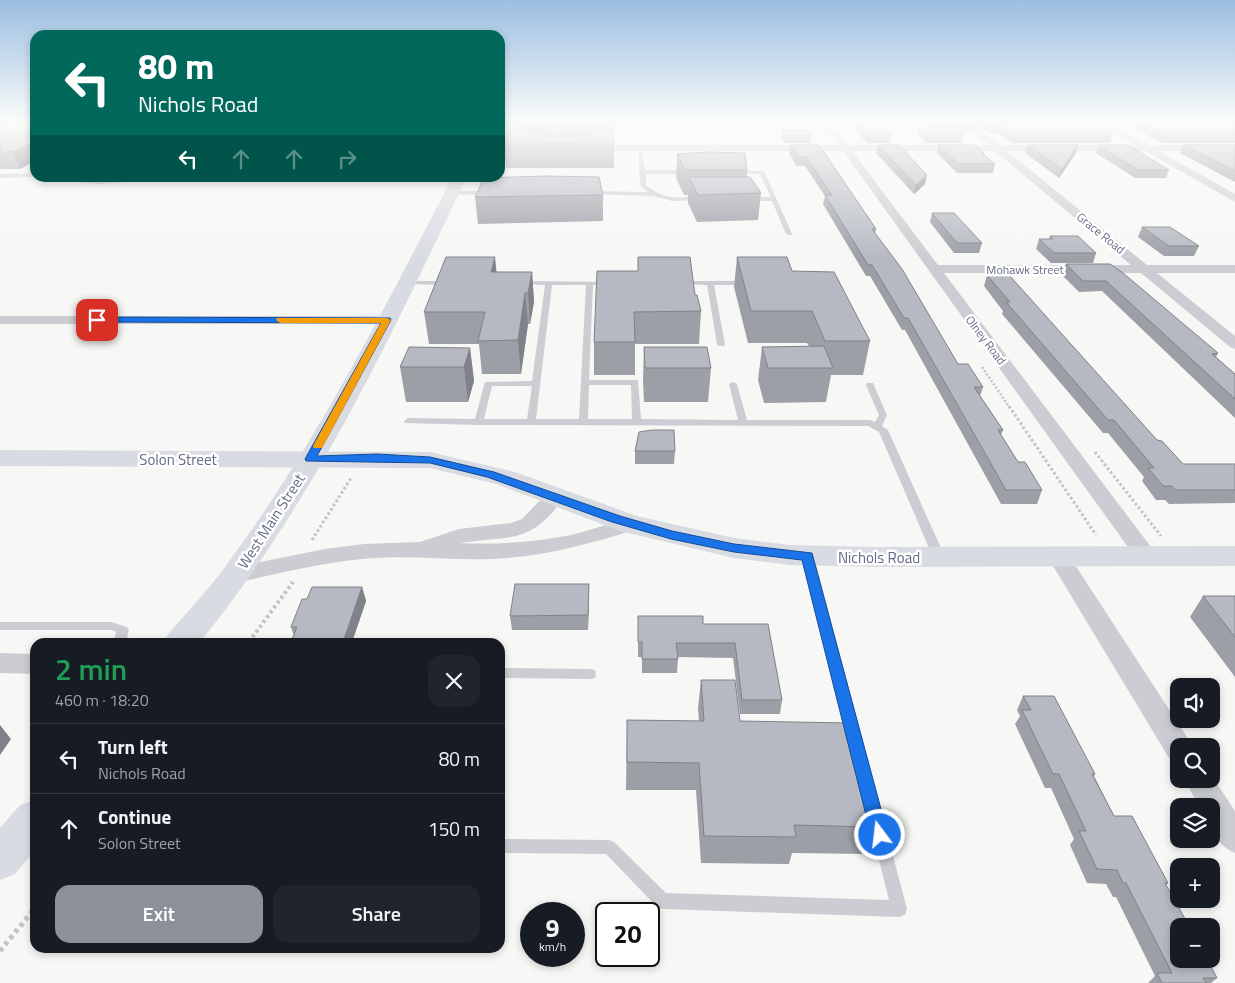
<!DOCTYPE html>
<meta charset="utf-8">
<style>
body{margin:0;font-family:"Titillium Web",sans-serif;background:#20242c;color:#f1f3f6;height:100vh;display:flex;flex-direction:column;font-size:19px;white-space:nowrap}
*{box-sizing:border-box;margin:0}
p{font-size:16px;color:#9ea1a6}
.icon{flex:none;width:28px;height:28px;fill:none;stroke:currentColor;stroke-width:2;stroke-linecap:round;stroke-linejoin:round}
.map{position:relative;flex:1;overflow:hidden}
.sheet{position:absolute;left:30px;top:638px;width:475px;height:315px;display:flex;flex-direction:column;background:#171b24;border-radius:15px;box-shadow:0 2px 8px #0003}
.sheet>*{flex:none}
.banner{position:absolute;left:30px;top:30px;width:475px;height:152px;border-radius:15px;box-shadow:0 2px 8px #0003;background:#00695c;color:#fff;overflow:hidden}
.buttons{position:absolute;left:1170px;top:678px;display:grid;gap:10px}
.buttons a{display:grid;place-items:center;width:50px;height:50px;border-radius:10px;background:#171b24;box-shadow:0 2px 8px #0003;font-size:25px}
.speed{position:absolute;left:520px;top:902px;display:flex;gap:10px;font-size:25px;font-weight:700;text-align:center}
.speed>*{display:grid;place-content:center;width:65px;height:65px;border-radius:50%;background:#171b24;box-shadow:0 2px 8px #0003;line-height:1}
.speed small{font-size:12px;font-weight:400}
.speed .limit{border:2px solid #111;border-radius:8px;background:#fff;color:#111}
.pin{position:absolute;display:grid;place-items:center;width:42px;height:42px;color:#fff;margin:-21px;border-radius:10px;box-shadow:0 2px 8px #0006}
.me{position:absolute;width:55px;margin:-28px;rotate:345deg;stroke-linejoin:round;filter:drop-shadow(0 0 4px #0008)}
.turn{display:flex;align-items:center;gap:18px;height:105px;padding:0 25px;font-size:22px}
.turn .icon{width:65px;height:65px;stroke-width:2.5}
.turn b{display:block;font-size:35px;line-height:42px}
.lanes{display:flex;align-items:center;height:48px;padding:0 25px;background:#0003;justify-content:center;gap:25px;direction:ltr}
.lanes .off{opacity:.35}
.round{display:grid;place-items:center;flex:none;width:52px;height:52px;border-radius:15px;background:#20242c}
.head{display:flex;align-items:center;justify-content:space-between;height:85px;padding:0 25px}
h1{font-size:30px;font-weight:600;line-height:38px;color:#1e9e55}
.button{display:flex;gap:10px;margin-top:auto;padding:10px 25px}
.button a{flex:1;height:58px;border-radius:15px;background:#8c9099;color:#fff;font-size:20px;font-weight:600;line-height:58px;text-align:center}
.button a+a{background:#20242c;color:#f1f3f6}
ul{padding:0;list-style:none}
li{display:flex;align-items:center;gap:15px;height:70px;padding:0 25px;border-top:1px solid #363941}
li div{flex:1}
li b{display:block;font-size:19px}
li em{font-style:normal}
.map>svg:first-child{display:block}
</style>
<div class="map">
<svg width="1235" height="983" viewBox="0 0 1235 983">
<rect width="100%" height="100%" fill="#f7f8f5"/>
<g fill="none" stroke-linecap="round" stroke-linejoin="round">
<!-- path-far3 -->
<path stroke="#c3c3c6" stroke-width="2.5" stroke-dasharray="2 2" stroke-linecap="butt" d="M982 367 1010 408"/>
<!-- path-far2 -->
<path stroke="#c3c3c6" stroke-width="3" stroke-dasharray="2.5 2.5" stroke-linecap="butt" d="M1009 406 1096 535
M1095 452 1161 536
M312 540 351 478"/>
<!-- path-far1 -->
<path stroke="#c3c3c6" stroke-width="4" stroke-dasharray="3 3" stroke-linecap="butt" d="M249 642 293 582"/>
<!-- path -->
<path stroke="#c3c3c6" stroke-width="5" stroke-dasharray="4 4" stroke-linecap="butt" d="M0 951 35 908"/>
<!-- lane -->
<path fill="#cccdd2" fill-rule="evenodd" d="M500 124H526L528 125 500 126Z
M640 147 642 148 645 170H690L693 172 690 174H646V185C664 201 679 197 702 197L704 198V200L672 201 653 196 588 194 587 193 590 191 648 192 640 185 638 148Z
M734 170 764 171 792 234 791 235 786 234 772 201H746L743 199 746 197H771L760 174 732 173Z
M35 173V177L0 178V174Z
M49 178 96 180 158 178 155 180 96 184Z
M451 191H490L493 193 490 195 449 194 448 193Z
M406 281H449L452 283 449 285 404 284V282Z
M521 281 611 282V284L609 285H593L589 380H638L641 419 738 420 729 384 733 382 737 384 747 420H870L875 422 879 415 866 385 867 383H873L887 415 882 426 888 430 945 557 943 560H935L933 557 879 432 868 426 479 425 405 423 404 421 408 418 475 419 485 382 532 381 545 285 519 284V282ZM552 285H586L579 419H536ZM589 385H631L632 419H588ZM492 386H532L527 419H484Z
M681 281H747L750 283 747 285H714L725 344 724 346H718L717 344 707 285 679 284V282Z
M808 552 812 553 814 556 907 909 905 915 899 917 663 909 657 907 606 854 500 853V839L609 840 614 842 666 893 889 900 802 556 804 553Z
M0 622H111L127 627 129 630 126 642H114L116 632 111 630H0Z
M500 668 590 669 595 670 596 674 595 678 590 679 500 678Z"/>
<!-- street -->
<path fill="#cccdd2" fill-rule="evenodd" d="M823 123H831L848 145H988L963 123H972L1000 145H1136L1100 123H1110L1149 145H1235V151H1159L1235 194V202L1145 151H1007L1147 265H1235V273H1157L1235 336V349L1230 347 1141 273H944L1154 551 1157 556 1154 561 1146 563 1138 561 843 151H587L582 148 587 145H839ZM852 151H995L1131 265H938Z
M0 316H387L394 320 387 324H0Z
M554 491 561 493 564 497C531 546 509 535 459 543 496 545 534 542 571 535 591 530 610 523 630 517L637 519 641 524 637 529C590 544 543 557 492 559 449 561 406 554 362 559 319 563 277 574 235 583L227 581 224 575 227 569 235 567 325 549 364 544 420 542 459 529 511 523 522 519 547 493Z
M1058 549 1066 551 1189 740 1192 746H1179V761L1169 758 1047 556 1050 551Z
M0 653 35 654V674L0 673Z
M1211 775 1235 811V853C1214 844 1211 827 1211 806H1199L1184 779H1211Z"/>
<!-- secondary -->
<path fill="#d9dbe2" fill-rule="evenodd" d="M0 450 430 452 515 472 637 516 734 538 790 545 876 547 1235 546V566L876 567 790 565 734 558 620 531 496 484 430 468 0 466Z"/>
<!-- primary -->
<path fill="#d9dbe2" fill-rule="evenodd" d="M452 178H466C390 339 313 503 200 642H164L169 633C188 611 208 590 225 567 315 446 383 311 452 178Z
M35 800V850L15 874 0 880V828L20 805Z"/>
</g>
<!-- wall -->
<path fill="#9d9fa7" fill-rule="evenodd" d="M0 123H35V161L20 169H0Z
M513 123H614V168H506L504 144 514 130ZM551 135 570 137H567L546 136Z
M850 123H880L891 135 889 143H867Z
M924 123H971L974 126 972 133H961L963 135 961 143H926L918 135 919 127H929Z
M974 123H1111L1115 125 1110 143H1012L998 133H988Z
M1125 123H1235V143H1162Z
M782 130 812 135 811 143H784L781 138Z
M790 145H819L876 229 875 234 958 364 983 387 980 396 1003 430 1001 435 1018 462 1042 490 1037 504H1001L905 330H902L870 276H866L823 204 825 196 805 166H796L789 153Z
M878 145 925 184 914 194 876 153Z
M938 145 984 153V155L995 164 993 173H957L937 153Z
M1028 145H1078L1076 153 1059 178 1025 153Z
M1098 145 1169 170 1166 178H1135L1096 153Z
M1184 145H1235V182L1180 153Z
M677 154 747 170V177L761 193 758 220 697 222 688 203V195H684L676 178Z
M603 195V221L478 224 475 197Z
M932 213 982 243 979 253H954L930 222Z
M1142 227 1199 246 1194 256H1164L1138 237Z
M1050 236 1096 253 1093 263H1051L1036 249 1039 239H1049Z
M638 257 695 295 701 311 699 344H635V375H594V342L638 271Z
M737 257 792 271 870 341 863 375H831L826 402 764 403 758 380 762 347 809 346 807 343H748L734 287Z
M1066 264H1110L1218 353 1216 357 1235 374V418L1102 291 1079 292 1062 275Z
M496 272H532L534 302 530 324H528L521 374H482L479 344H429L424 312Z
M987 275 1157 440 1183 464H1235V503L1169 504 1165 500H1156L1142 481 1144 477 1108 433H1103L1002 314 1003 311 984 286Z
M644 347 711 368 708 402H644L643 381Z
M470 348 474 381 468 402H406L400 367Z
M635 451H675L674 464H635Z
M589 584 588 630H512L510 616Z
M362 587 366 601 352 642H291L294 636 291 627 307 599Z
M1203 596H1235V677L1190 617Z
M638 616 703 624H768L782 700 780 714H740L733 658 678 657 677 673H642V657H638Z
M701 680 740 721 874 827 865 854 792 853 789 864 701 863 696 790H626L627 720 699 721 698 708Z
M1023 696 1095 774 1094 776 1114 816 1168 883 1166 885 1217 978 1211 983H1148L1155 976 1116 897H1113L1106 884 1087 883 1070 845 1074 839 1051 788H1045L1015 724 1020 716 1017 710Z"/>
<!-- shaded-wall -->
<path fill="#7f8288" d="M522 123H551V135L528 140 524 143Z
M35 142V161L20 169 13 152Z
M1078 145 1076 153 1059 178 1062 169Z
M927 175 925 184 914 194 916 185Z
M495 257 498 287 491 272Z
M532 272 534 302 530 324 528 293Z
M525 293 528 324 521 374 518 340Z
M470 348 474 381 468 402 464 367Z
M589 584V598L588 630V615Z
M362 587 366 601 352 642H343Z
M0 725 11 739 0 755Z"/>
<!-- building -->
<path fill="#b6b9c2" stroke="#7f8288" d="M0 123H35V142L13 152H0Z
M858 123H880L891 135H869Z
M935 123H971L974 126H938Z
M986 123H1111L1115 125 1110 134 1112 135H1014L1000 125H990Z
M1142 123H1235V135H1165Z
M919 127H953L963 135H928Z
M510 130H526L547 136 567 137 614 130V144H504Z
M782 130H809L812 135H785Z
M790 145H819L876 229H872L902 269 958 364H968L983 387H974L1003 430H998L1018 462H1025L1042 490H1006L908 318H904L872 265H868L825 195H832L806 157H798Z
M878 145H899L927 175 916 185Z
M938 145H974L984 153H982L995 164H959Z
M1028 145H1078L1062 169Z
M1098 145H1128L1169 170H1138Z
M1184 145H1235V171Z
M710 152 745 153 747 170H685L677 154Z
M545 176 599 177 603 195 475 197 484 178Z
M689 177H750L761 193 698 195Z
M932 213H954L982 243H957Z
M1142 227H1170L1199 246H1169Z
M1050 236H1078L1096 253H1054L1039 239H1053Z
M446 257H495L491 272H532L528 293H525L518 340 478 341 485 312H424Z
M638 257H690L695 295H697L701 311 634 312 635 342H594L597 271H638Z
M737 257H787L792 271 834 272 870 341H825L812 311H751Z
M1066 264H1110L1123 273 1218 353 1212 354 1235 374V399L1106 281H1083Z
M987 275H1009L1157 440 1162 441 1183 464H1235V490H1176L1172 486H1163L1148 468H1154L1114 420H1108L1006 302H1010Z
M824 346 833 368H768L762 347Z
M409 347 470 348 464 367H400Z
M644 347H707L711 368H645Z
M652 430H674L675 451H635L639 432Z
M515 584H589L588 615 510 616Z
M312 587H362L343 642H291L297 627H291L302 599H307Z
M1203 596H1235V637Z
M638 616H703V624H768L782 700H742L735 643H676L678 659H642V642H638Z
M701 680H735L740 721 849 723 874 827 794 825 796 837 704 836 699 763 627 762V720L704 721Z
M1023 696H1054L1095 774H1092L1114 816H1132L1168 883H1165L1189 926H1179V959H1207L1217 978H1203L1206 983H1162L1157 973H1172L1126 883H1123L1117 870 1097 869 1079 831H1086L1059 774H1053L1022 710H1031Z"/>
<!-- sky -->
<linearGradient id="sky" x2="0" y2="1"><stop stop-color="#9bbee1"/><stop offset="0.47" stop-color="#fbfcfa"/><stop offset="1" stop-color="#fbfcfa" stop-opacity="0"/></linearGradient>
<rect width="1235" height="260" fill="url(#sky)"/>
<!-- route -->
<path fill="#1a73e8" stroke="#114b97" d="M97 317 390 318 391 320 317 456 377 454 430 457 494 472 620 516 672 531 734 544 812 553 888 835 886 841 880 843 873 841 871 835 802 560 734 552 671 539 612 522 487 477 430 463 306 461 305 459 381 323 94 322 92 320Z"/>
<!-- slow -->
<path fill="#f59e0b" d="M277 318H387L391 320 322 448H314L313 446 381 323H280L276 320Z"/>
<g text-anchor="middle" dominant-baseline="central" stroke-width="5" stroke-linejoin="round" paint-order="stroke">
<!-- far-street labels -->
<g font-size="12" fill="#656b87" stroke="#fff">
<text transform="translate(1101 233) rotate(39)">Grace Road</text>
<text x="1025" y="269">Mohawk Street</text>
<text transform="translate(986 340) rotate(53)">Olney Road</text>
</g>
<!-- street labels -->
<g font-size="15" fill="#656b87" stroke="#fff">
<text x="178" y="459">Solon Street</text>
<text transform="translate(271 521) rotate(-57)">West Main Street</text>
<text x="879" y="557">Nichols Road</text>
</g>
</g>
</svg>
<div class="buttons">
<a><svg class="icon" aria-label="sound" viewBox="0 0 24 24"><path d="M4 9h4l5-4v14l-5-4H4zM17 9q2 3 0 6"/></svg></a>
<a><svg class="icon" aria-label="search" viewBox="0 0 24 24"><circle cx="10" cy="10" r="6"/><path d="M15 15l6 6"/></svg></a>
<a><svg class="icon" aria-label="layers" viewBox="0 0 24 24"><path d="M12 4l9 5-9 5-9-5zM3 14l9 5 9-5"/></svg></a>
<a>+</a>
<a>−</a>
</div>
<div class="speed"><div>9<small>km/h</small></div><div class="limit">20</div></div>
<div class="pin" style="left:97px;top:320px;background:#d93025"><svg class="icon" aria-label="arrive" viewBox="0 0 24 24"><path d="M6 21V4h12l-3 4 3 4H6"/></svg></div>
<svg class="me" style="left:880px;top:835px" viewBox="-20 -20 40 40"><circle r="17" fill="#1a73e8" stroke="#fff" stroke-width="3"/><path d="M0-11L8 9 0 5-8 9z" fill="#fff"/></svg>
<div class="banner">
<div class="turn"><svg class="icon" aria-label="left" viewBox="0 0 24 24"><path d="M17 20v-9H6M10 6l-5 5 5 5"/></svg><div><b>80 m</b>Nichols Road</div></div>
<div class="lanes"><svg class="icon" aria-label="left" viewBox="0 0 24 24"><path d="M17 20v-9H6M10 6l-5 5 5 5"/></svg><svg class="icon off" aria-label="ahead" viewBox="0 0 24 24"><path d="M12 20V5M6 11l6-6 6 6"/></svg><svg class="icon off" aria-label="ahead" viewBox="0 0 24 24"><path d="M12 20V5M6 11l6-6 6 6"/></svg><svg class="icon off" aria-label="right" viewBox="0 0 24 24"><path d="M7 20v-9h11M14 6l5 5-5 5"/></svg></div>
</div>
<section class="sheet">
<div class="head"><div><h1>2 min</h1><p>460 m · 18:20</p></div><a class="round"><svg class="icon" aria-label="close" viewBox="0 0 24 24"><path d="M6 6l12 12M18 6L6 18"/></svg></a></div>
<ul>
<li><svg class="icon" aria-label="left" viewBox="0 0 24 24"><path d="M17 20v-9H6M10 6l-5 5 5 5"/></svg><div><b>Turn left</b><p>Nichols Road</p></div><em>80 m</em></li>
<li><svg class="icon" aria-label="ahead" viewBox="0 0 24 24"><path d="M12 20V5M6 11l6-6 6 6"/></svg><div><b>Continue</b><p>Solon Street</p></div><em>150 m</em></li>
</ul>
<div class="button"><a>Exit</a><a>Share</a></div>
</section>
</div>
